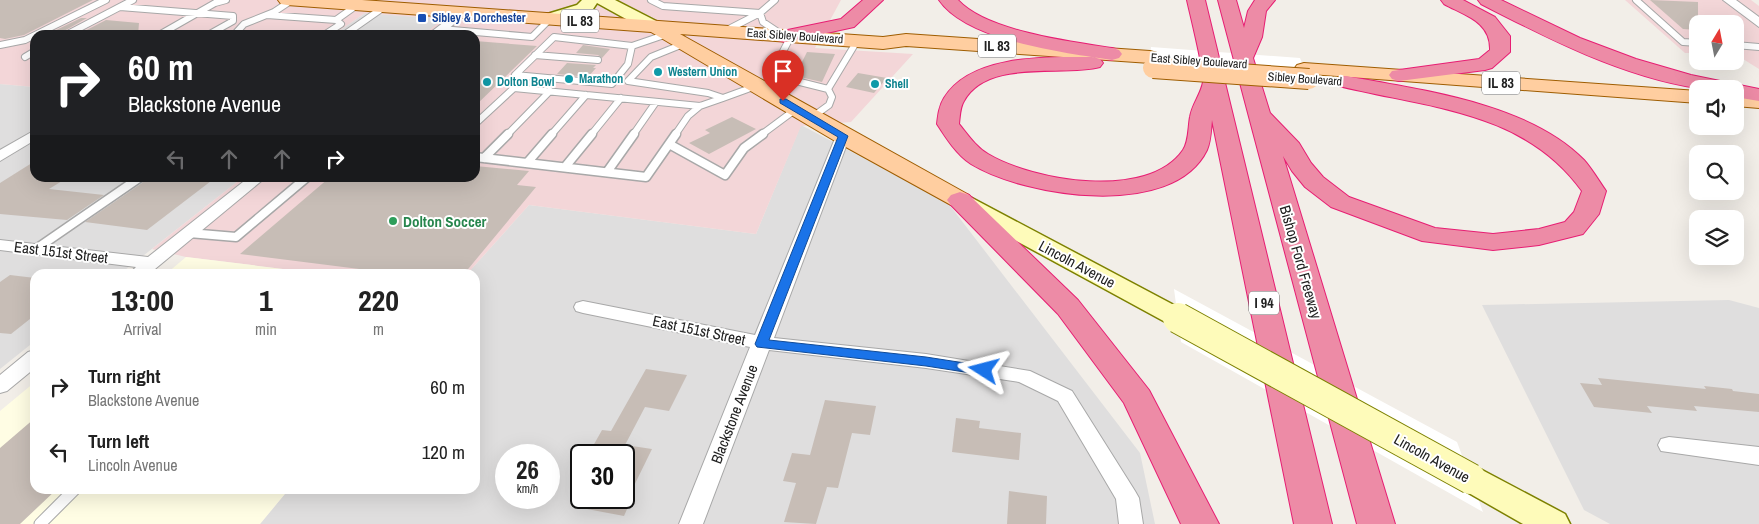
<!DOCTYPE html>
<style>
body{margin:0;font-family:"Archivo Narrow",sans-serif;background:#f2f2f2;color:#222;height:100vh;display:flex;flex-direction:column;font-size:19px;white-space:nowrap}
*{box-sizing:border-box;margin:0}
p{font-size:16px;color:#767676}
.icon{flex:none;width:28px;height:28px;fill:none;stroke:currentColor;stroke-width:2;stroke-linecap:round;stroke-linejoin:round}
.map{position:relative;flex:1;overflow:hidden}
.sheet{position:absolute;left:30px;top:269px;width:450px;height:225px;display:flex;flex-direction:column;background:#fff;border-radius:15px;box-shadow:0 5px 20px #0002}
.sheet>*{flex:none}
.hud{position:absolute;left:30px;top:30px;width:450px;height:152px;border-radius:15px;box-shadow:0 5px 20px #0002;background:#202124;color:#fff;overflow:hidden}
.needle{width:32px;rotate:10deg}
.buttons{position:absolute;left:1689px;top:15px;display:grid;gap:10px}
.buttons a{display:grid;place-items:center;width:55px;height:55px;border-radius:10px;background:#fff;box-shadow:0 5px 20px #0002;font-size:25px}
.speed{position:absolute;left:495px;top:444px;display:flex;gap:10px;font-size:25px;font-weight:700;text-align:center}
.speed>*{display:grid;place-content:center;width:65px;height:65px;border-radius:50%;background:#fff;box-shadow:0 5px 20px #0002;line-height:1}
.speed small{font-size:12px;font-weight:400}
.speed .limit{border:2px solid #111;border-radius:8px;background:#fff;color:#111}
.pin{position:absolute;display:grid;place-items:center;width:42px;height:42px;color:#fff;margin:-51px -21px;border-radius:50% 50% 50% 0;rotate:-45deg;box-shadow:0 0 5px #0007}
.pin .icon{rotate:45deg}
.me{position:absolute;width:55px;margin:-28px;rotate:279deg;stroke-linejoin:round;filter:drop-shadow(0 0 4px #0008)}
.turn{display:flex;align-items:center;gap:18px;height:105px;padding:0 15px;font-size:22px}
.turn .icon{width:65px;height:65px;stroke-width:2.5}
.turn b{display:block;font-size:35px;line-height:42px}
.lanes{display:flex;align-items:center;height:48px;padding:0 15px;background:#0003;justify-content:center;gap:25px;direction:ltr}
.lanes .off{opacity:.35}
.eta{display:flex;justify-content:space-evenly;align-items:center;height:85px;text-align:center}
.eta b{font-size:30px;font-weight:700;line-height:35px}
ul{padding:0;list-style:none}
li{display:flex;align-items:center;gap:15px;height:65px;padding:0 15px}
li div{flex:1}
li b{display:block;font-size:19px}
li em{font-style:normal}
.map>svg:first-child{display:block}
</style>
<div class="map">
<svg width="1759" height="524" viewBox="0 0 1759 524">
<rect width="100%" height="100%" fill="#f2eee8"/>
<!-- residential -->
<path fill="#dfdede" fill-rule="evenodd" d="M365 13 444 19 423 35H333Z
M0 84 35 87V178H242L120 274H35V341L0 369Z
M801 125 948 203 1140 453 1155 524H260L289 489H475V274H467L529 205 756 234ZM506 455H549V498H506ZM581 455H624V498H581Z
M1729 300 1759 308V524H1610L1584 510 1482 305Z"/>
<!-- commercial -->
<path fill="#f3d6d8" d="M65 0H841L815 48 913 54 851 122 801 126 756 234 529 205 467 274H324L186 257 152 249 242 178H475V35H423L443 19 365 13 333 35H35V87L0 84V31Z
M1625 0H1751L1759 6V69L1735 54V24H1698L1697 53H1685Z"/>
<!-- education -->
<path fill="#fffde4" d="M186 257 324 274H166Z
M35 382V489H289L260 524H0V411Z"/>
<!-- pier -->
<path fill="#fff" d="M1151 47 1300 58 1312 88 1150 57Z
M1174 289 1457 442 1483 512 1181 342Z"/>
<!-- building -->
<path fill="#c7bdb6" d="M0 0H93L24 35 5 39 0 38Z
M1650 0 1698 2V30L1683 29Z
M81 18H87L64 31 61 35H46Z
M106 20 139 23 138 35H77Z
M475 41 537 46 475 106Z
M583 45 610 49 602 58 598 55 576 53Z
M807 52 835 54 822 82 795 76Z
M567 63 596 65 593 68H596L588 77 557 74Z
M858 73 887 78 874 93 846 87Z
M732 117 756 129 709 154 689 143 710 133 705 130Z
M35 161V178H67L49 189 104 195 67 220 0 214V183Z
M475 166 529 171 517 185 536 187 464 274H399L240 254 329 178H475Z
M145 178H215L147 230 85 222 142 183Z
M10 275 35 278V315L11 334 0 333V282Z
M646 369 687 375 669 411 645 407 625 445 652 449 628 498H632L624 516 571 506 572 498H624V447L620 455H588L602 430 611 431Z
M1598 378 1706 389 1704 386 1732 389 1733 391 1759 394V412L1694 406 1697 411 1647 406 1652 413 1594 407 1580 383 1602 385Z
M825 400 876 406 870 435 852 433 838 488 827 487 816 524 784 522 796 483 783 481 792 453 810 455Z
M35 418V489H57L20 524H0V448Z
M956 418 980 421 979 428 1021 433 1019 460 952 452Z
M1009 491 1047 496 1046 524H1007Z"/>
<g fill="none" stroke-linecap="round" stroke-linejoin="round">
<defs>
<path id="lane-far2" d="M651 0 663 6 760 13
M1636 0 1683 42 1698 43
M120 7 233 16V21L208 35
M760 13 763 22 784 36
M267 15 336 20 341 24 324 35
M336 20 357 5
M441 29 532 37 550 19
M725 31 760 13 775 0
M66 35 133 0
M159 35 215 3 226 0
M234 35 244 24 274 12 292 0
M344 35 384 7
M791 36 777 63 779 72 792 80 828 89
M683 44 651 57 628 81 708 93 723 98 756 86
M0 45 25 40 106 0
M1735 45 1759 47
M535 55 598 60
M25 57 35 51
M515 75 554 37 632 46 667 34
M515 75 612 84 628 64 632 46
M828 89 857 41
M811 118 829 105 832 97 828 89
M475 124 514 88 700 106 723 98
M507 135 550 91
M551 135 586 95
M591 135 621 98
M633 135 656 102
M675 135 688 116 700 106
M761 135 796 109"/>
<path id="lane-far1" d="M669 144 725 175 744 148 763 134
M475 157 646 177 676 134
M484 158 508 134
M527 163 552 134
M565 167 592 134
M607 172 634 134
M189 233 236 237 306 178
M36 249 139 178"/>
<path id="lane" d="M40 524 75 489"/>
<path id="street" d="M1723 0H1736L1759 17V27Z
M461 9 465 11V15L441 35H427Z
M35 130V140L0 161V150Z
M843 132 850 136 774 338 926 354 1030 371 1072 391 1135 491 1139 498 1143 524H1119L1116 499 1058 401 1019 382 926 368 769 350 703 524H679L750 347 583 313 576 311 574 307 576 303 583 301 755 335 836 136Z
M248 178H265L149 274H129L136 267 0 250V240L148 257Z
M35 350V368L7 391 0 393V375L28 352Z
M1669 437 1759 447V465L1661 451 1658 445 1661 439Z"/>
<path id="secondary" d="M582 0H615L658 22 661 26 658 30H646L597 3C595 6 592 11 589 13 581 18 552 25 544 23L542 19 544 15 577 5Z
M964 196 972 198 1187 312 1191 318 1187 324 1178 327 1169 324 956 208 952 203 956 198Z
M1471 466 1482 470 1565 514 1570 524H1523L1460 488 1455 479 1460 470Z"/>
<path id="primary" d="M278 0H362L883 37 906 34 1150 51 1157 53 1160 57 1157 61 1150 63 906 46 883 49 680 34 969 195 973 200 969 205 960 208 951 205 835 141 651 32 287 5 281 4Z
M1304 63 1698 91V103L1297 73 1294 69 1297 65Z
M1735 94 1759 96V108L1735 106Z"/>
<path id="highway" d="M863 0H883L854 27 785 42 778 40 775 36 778 32 841 19Z
M939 0H958C986 31 1071 42 1112 48L1119 50 1122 54 1119 58 1112 60C1065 53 967 41 939 0Z
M1187 0H1205L1332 524H1294L1212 120C1211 130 1211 141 1207 150 1173 220 1025 197 971 164 957 155 946 138 937 124 938 115 939 106 944 98 971 54 1048 57 1093 57L1100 59 1103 63 1100 67C1063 77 988 58 964 101 960 107 960 116 959 124 968 135 976 147 988 154 1033 181 1148 201 1183 150 1189 141 1188 127 1190 117 1192 104 1201 94 1203 82 1205 73 1190 14 1187 0Z
M1218 0H1236L1244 28 1248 11 1255 0H1275L1266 11 1262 37 1253 58 1270 113 1299 143 1311 163 1323 177 1349 197 1435 228 1493 234 1539 229 1565 222 1574 212 1582 191C1524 110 1427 108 1339 86L1336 82 1339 78 1346 76C1421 90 1528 103 1584 160 1592 169 1599 181 1606 191L1599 214 1583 234 1539 245 1493 250 1422 241 1331 207 1305 187 1292 171 1283 156 1395 524H1357Z
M1441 0H1463L1495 17 1510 36V52L1492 68 1485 70 1399 81 1392 79 1389 75 1392 71 1479 59 1490 50C1491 22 1466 16 1444 4Z
M1478 0H1501L1580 38 1636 59 1691 75 1759 89V101L1735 97V89C1723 89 1709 90 1697 88 1623 77 1547 38 1481 4Z
M960 192 969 195 1078 300 1149 390 1219 524H1181L1124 403 1058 314 951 205 947 200 951 195Z"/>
</defs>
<!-- lane-far2 casing -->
<use href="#lane-far2" stroke="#a8a8a8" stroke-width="8"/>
<!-- lane-far1 casing -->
<use href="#lane-far1" stroke="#a8a8a8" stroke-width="11"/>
<!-- lane casing -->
<use href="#lane" stroke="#a8a8a8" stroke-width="13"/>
<!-- street casing -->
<use href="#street" stroke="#a8a8a8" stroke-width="2"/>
<!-- secondary casing -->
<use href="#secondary" stroke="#7d8100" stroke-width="3"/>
<!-- primary casing -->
<use href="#primary" stroke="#9f5d00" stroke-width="2"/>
<!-- highway casing -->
<use href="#highway" stroke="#e71e73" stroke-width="2"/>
<!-- lane-far2 -->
<use href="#lane-far2" stroke="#fff" stroke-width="6"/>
<!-- lane-far1 -->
<use href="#lane-far1" stroke="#fff" stroke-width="8"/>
<!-- lane -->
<use href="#lane" stroke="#fff" stroke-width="11"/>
<!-- street -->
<use href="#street" fill="#fff" fill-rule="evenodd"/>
<!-- secondary -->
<use href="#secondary" fill="#fefbba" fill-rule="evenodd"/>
<!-- primary -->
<use href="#primary" fill="#ffcea0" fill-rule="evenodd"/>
<!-- highway -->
<use href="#highway" fill="#ed8ba6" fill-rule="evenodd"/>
<defs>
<path id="secondary-bridge" d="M1178 318 1471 479"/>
<path id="primary-bridge" d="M1153 68 1309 79"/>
</defs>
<!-- secondary-bridge casing -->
<use href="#secondary-bridge" stroke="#7d8100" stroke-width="32" stroke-linecap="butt"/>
<!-- primary-bridge casing -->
<use href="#primary-bridge" stroke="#9f5d00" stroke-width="22" stroke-linecap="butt"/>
<!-- secondary-bridge -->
<use href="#secondary-bridge" stroke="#fefbba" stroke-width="30"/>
<!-- primary-bridge -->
<use href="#primary-bridge" stroke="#ffcea0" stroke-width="20"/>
</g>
<!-- route -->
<path fill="#1a73e8" stroke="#114b97" d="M780 99H786L848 136 769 340 926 357 984 366 991 370 989 373 984 375 926 366 757 347 755 344 838 137 780 103Z"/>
<!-- markers -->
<rect fill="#1a4fb4" stroke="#fff" stroke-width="2" x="417" y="13" width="10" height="10" rx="2.5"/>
<g fill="#0f9aa8" stroke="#fff" stroke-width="2">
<circle cx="658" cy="72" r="5"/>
<circle cx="569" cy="79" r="5"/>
<circle cx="487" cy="82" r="5"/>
<circle cx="875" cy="84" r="5"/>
</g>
<circle fill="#2e9e5b" stroke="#fff" stroke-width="2" cx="393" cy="221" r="5"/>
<g text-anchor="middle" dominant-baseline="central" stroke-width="4" stroke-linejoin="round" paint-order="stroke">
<!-- far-transit labels -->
<g font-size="12" font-weight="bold" fill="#164399" stroke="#fff" text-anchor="start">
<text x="432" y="18">Sibley &amp; Dorchester</text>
</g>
<!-- far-street labels -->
<g font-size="12" fill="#212121" stroke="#fff">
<text transform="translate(795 36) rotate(4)">East Sibley Boulevard</text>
<text transform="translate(1199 61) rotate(4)">East Sibley Boulevard</text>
<text transform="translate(1305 79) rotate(4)">Sibley Boulevard</text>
</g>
<!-- far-culture labels -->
<g font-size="12" font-weight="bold" fill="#0d838f" stroke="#fff" text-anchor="start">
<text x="668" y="72">Western Union</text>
<text x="579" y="79">Marathon</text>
<text x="497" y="82">Dolton Bowl</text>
<text x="885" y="84">Shell</text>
</g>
<!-- shield labels -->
<g fill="#fff" stroke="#646464" stroke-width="1">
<rect x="561" y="9.5" width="38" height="23" rx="4"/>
<rect x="978" y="34.5" width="38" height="23" rx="4"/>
<rect x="1482" y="71.5" width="38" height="23" rx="4"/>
<rect x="1249" y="291.5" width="30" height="23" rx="4"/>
</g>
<g font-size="14" font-weight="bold" fill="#212121">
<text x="580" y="21">IL 83</text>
<text x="997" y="46">IL 83</text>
<text x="1501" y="83">IL 83</text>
<text x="1264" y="303">I 94</text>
</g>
<!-- leisure labels -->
<g font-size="15" font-weight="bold" fill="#27864d" stroke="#fff" text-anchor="start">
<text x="403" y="221">Dolton Soccer</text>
</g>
<!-- street labels -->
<g font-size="15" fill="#212121" stroke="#fff">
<text transform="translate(61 252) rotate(7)">East 151st Street</text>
<text transform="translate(1301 262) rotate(74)">Bishop Ford Freeway</text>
<text transform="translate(1077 264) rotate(28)">Lincoln Avenue</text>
<text transform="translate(699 330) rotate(12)">East 151st Street</text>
<text transform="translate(734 414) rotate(-69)">Blackstone Avenue</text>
<text transform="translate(1432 458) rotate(29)">Lincoln Avenue</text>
</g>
</g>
</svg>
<div class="buttons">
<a><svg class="needle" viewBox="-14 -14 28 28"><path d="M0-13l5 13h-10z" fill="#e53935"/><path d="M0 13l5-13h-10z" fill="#767676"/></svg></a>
<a><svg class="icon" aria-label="sound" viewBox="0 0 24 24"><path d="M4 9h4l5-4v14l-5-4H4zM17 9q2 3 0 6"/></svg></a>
<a><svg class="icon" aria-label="search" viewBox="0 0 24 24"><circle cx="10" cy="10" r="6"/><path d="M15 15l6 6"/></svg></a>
<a><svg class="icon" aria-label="layers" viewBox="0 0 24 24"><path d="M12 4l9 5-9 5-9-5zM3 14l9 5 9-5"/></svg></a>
</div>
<div class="speed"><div>26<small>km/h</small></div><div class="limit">30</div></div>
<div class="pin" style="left:783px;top:101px;background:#d93025"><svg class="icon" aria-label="arrive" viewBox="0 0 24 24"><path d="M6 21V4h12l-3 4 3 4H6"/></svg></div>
<svg class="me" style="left:984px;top:370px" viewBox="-20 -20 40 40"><path d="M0-17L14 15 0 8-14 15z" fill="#1a73e8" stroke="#fff" stroke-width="4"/></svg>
<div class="hud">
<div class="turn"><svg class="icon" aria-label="right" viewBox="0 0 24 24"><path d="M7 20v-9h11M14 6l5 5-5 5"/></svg><div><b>60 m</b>Blackstone Avenue</div></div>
<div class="lanes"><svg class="icon off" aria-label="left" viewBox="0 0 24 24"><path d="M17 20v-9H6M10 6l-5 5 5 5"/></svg><svg class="icon off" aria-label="ahead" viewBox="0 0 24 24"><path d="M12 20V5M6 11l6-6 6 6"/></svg><svg class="icon off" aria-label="ahead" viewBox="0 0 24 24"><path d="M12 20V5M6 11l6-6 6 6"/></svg><svg class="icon" aria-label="right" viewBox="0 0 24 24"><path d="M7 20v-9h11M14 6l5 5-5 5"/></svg></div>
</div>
<section class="sheet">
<div class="eta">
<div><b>13:00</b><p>Arrival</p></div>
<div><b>1</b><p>min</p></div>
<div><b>220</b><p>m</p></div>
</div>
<ul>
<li><svg class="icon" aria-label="right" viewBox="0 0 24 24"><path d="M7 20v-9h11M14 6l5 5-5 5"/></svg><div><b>Turn right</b><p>Blackstone Avenue</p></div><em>60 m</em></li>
<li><svg class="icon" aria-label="left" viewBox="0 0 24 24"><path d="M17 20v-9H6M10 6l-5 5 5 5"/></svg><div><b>Turn left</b><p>Lincoln Avenue</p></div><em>120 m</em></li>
</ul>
</section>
</div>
